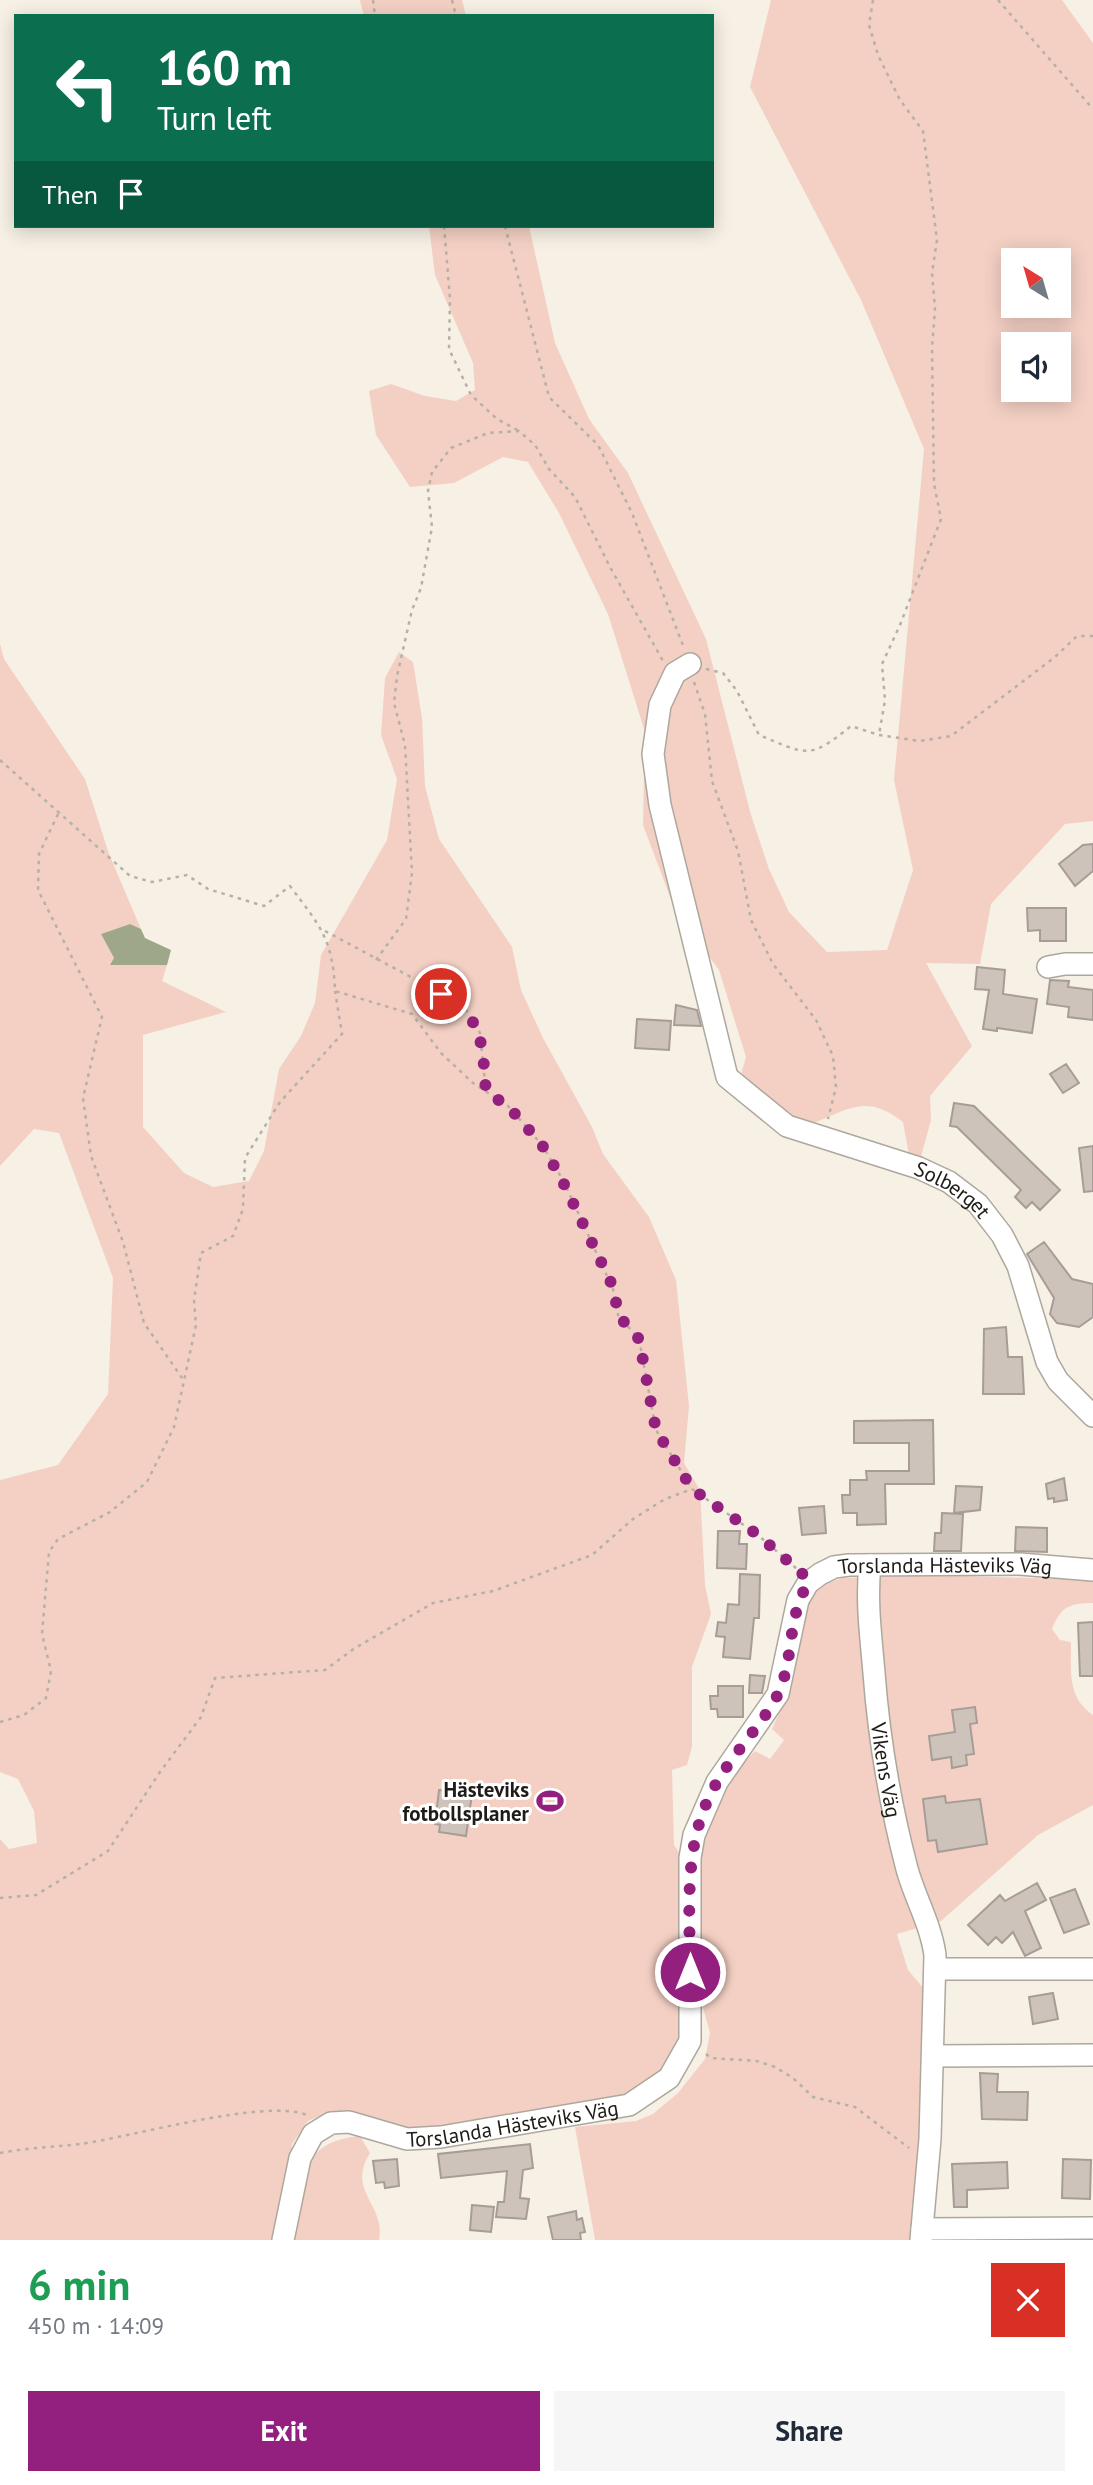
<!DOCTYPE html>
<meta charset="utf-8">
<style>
body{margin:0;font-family:"PT Sans",sans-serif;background:#f6f6f7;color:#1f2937;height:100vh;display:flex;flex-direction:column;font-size:26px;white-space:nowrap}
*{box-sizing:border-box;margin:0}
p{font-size:23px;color:#747a83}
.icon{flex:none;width:38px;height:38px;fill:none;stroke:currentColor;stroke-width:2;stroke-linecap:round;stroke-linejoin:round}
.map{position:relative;height:2240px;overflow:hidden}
.side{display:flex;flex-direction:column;background:#fff;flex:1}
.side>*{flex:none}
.banner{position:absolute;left:14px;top:14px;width:700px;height:214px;border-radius:0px;box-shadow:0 4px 18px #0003;background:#0b6e4f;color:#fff;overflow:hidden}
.needle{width:46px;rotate:323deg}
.controls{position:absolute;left:1001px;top:248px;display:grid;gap:14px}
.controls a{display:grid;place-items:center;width:70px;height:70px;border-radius:0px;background:#fff;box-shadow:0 4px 18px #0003;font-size:35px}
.pin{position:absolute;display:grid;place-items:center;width:60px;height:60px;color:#fff;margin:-30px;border:4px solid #fff;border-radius:50%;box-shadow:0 2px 7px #0007}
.me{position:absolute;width:77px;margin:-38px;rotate:0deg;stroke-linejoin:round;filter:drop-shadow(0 0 5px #0008)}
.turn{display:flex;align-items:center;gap:24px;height:147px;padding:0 28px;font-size:32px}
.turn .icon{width:91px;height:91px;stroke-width:2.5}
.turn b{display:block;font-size:49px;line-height:60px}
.then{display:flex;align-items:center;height:66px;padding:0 28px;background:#0003;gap:14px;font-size:26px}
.round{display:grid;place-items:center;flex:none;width:74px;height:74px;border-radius:0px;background:#f6f6f7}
.head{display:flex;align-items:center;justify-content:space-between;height:119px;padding:0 28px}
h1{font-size:42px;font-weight:800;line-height:52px;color:#1e9e55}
.cta{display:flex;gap:14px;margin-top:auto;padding:14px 28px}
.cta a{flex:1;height:80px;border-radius:0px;background:#93207f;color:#fff;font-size:28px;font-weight:800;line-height:80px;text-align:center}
.cta a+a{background:#f6f6f7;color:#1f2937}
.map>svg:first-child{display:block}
</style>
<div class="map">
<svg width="1093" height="2240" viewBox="0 0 1093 2240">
<rect width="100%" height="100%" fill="#f7f0e5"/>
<!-- green -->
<path fill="#f4d0c4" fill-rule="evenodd" d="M360 0H462L466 16H364Z
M771 0H1062L1093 43V821L1065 824 991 904 980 964 926 963 972 1046 930 1096 931 1120 919 1164 909 1155 903 1122C867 1094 850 1108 812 1124L787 1115 739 1082 746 1057 719 970 675 910 643 825 645 732 608 614 559 513 528 462 503 457 454 483 410 487 376 435 369 391 391 384 425 396 456 401 475 390 473 363 435 275 429 226H529L555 343 589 419 628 473 706 639 751 815 769 869 789 912 827 952 887 950 913 870 894 780 924 449 861 300 750 87ZM1013 261H1059V306H1013ZM1013 345H1059V390H1013Z
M0 644 4 659 85 779 109 854 141 929 130 924 101 934 114 958 111 965H167L162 981 226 1012 143 1035V1127L184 1173 213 1187 249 1181 264 1151 279 1069 301 1036 315 1003 321 955 387 840 397 779 381 735 385 678 399 652 413 662 422 718 425 786 439 839 512 947 521 990 543 1038 592 1127 603 1154 649 1217 676 1280 689 1406 684 1463 700 1490 705 1585 711 1614 692 1667V1747L687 1765 672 1770 674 1845 683 1859 681 2043 661 2074 622 2098 441 2130 409 2131 346 2111 327 2113 308 2121 292 2144 274 2240H0V1839L9 1849 37 1843 34 1811 18 1779 0 1772V1480L58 1465 108 1394 113 1278 59 1133 34 1129 0 1166Z
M933 1575 1093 1580V1603C1069 1603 1061 1607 1052 1629L1060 1640 1071 1642C1071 1671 1067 1697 1093 1715V1805L1038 1835 941 1921 897 1934 908 1970 925 1990 916 2240H595L575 2127 636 2121 653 2114 678 2093 705 2059 710 2033 701 2000 702 1838 735 1771 755 1751 770 1759 784 1740 772 1729 790 1689 800 1626 810 1598 823 1585 842 1578Z
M360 2136 370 2153C346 2192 386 2204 379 2240H295C303 2188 294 2142 360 2136Z"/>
<!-- water -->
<path fill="#9ea788" d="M130 924 141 929 145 938 171 950 167 965H110L114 958 101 934Z"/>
<!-- building -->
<path fill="#cdc3bb" stroke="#a79d96" stroke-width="2" d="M1093 844V871L1075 886 1059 864 1083 845Z
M1027 908H1066V941H1040V930L1028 931Z
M977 967 1005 970 1003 994 1037 999 1032 1033 997 1028V1031L983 1029 989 990 975 989Z
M1050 980 1069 981 1068 987 1093 990V1020L1068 1017 1069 1007 1047 1004Z
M676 1005 697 1010 701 1026 674 1025Z
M637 1019 671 1021 669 1050 635 1048Z
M1066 1064 1079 1083 1063 1093 1050 1074Z
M954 1103 974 1106 1060 1190 1040 1210 1032 1202 1026 1208 1015 1197 1021 1190 957 1127 950 1126Z
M1093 1146V1191L1084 1192 1079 1148Z
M1044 1242 1072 1279 1093 1284V1317L1079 1327 1057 1323 1050 1314 1054 1298 1027 1254Z
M1006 1327 1008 1357H1022L1024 1394H983L984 1329Z
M933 1420 934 1484H885L886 1524 857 1525V1513H843L842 1495H850V1480H867L866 1471H909V1443H854V1421Z
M1064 1478 1067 1500 1054 1502V1498L1048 1499 1046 1484Z
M956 1486 982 1487 980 1510 954 1513Z
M824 1506 826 1533 802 1535 799 1508Z
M942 1513 963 1514 961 1551H934L935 1533H941Z
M1016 1527 1047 1528V1552L1015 1551Z
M718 1531H740L739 1544H747L746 1569 717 1568Z
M740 1574 760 1575 759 1618H754L750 1659 723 1657 725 1637 716 1636 718 1622 726 1623 728 1604 739 1605Z
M1093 1622V1676H1080L1078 1623Z
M750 1675 765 1676 762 1693H749Z
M718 1686H743V1717H718L717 1709H711L710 1696H718Z
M975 1707 977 1723 970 1724 974 1754 966 1755 967 1765 952 1768 951 1757 932 1760 929 1736 955 1732 952 1710Z
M439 1790 472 1794 466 1836 439 1832 440 1825 435 1824Z
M945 1796 946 1803 980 1799 987 1844 938 1852 936 1840 928 1841 923 1799Z
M1037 1883 1046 1900 1025 1911 1041 1948 1025 1956 1013 1932 1002 1943 996 1937 988 1945 968 1925 1000 1895 1005 1901Z
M1075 1889 1089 1924 1064 1933 1050 1898Z
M1053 1993 1058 2019 1033 2024 1029 1997Z
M980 2073 998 2074 997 2092H1028L1027 2120 982 2119Z
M530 2144 533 2168 523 2170 520 2198 529 2199 526 2219 496 2217 498 2202H504L507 2171 441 2178 438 2154Z
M397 2159 399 2186 385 2188 384 2182 376 2183 373 2161Z
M1063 2159 1091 2160 1090 2199 1062 2198Z
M1007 2162 1008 2188 967 2190V2207H954L952 2164Z
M472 2205 494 2207 491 2232 470 2230Z
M576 2211 577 2220 582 2218 585 2232 580 2233 581 2240H553L548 2217Z"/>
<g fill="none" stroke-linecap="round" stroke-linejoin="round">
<defs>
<g id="minor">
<path id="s1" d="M690 664 675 673 660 705 653 754 660 805 727 1077 787 1126 919 1168 949 1182 978 1204 1002 1235 1018 1266 1047 1362 1058 1381 1093 1416"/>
<path d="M1048 967 1065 964H1093"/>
<path id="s2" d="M870 1565C866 1601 871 1637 874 1673 879 1739 890 1804 907 1869 915 1898 931 1925 935 1955L930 2139 921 2240"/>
<path d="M935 1969H1093"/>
<path d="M933 2056 1093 2055"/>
<path d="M922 2229 1093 2228"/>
<path id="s3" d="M283 2240 300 2158 313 2134 331 2123 349 2122 407 2139 441 2137 629 2105 669 2078 690 2041V1858L694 1835 717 1782 778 1694 798 1600 808 1583 820 1574 834 1567 849 1565 1020 1564 1093 1570"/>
</g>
</defs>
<!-- minor casing -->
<use href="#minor" stroke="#ada79d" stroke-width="24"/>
<!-- path -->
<path stroke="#b6b0a7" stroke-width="2.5" stroke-dasharray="3.5 5" stroke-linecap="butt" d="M373 0 375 16
M452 0 456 16
M873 0 869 25 878 55 900 100 923 131 937 240 932 273 935 309 932 348 934 484 941 519 900 625 882 664 885 700 879 735
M998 0 1093 109
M444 226 450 299 449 349 471 395 497 419 519 431
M505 226 549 397 598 445 632 513 684 648
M706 669 723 673 737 691 759 735C808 755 809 760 851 726L879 735 920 741 951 736 1055 657 1077 636H1093
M694 682 705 714 712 781 738 851 751 920 773 964 816 1020 833 1056 836 1087 828 1119
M0 760 130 876 152 882 187 875 208 889 264 906 290 886C320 926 333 939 335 991L412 1014 441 1053 473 1083 508 1106 542 1145 563 1180 613 1289 618 1315 639 1339 656 1430 692 1489 758 1535 797 1569
M58 814 39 854 38 890 102 1017 83 1098 91 1156 123 1242 144 1323 182 1378
M325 931 463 1005 480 1033 486 1092
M376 960 406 919 412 873 405 745 394 703 397 676 412 610 421 588 432 527 428 491 432 472 451 448 488 433 519 431 535 445 549 469 575 497 610 567 663 661
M0 1722 24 1715 46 1698 51 1671 42 1634 49 1552 58 1539 110 1512 147 1482 174 1427 196 1325 194 1300 201 1253 233 1236 243 1209 245 1158 280 1102 342 1034 335 991
M0 1898 36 1895 108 1851 160 1772 201 1717 215 1678 325 1670 355 1648 433 1603 493 1591 592 1555 633 1519 665 1499 692 1489
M706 2054 711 2058 757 2061 775 2067 793 2078 813 2097 855 2107 909 2148
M0 2153C26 2148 53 2147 80 2144 132 2137 264 2098 307 2115"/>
<!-- minor -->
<use href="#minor" stroke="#fff" stroke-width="21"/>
</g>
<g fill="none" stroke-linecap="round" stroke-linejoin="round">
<!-- route -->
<path stroke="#93207f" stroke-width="12" stroke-dasharray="0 21.6" d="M441 994C485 1017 482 1047 486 1092L508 1106 542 1145 562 1180 614 1289 618 1315 639 1339 656 1430 692 1489 758 1535 805 1576 808 1583C786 1620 795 1660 777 1696 761 1726 736 1750 719 1779 682 1838 690 1905 690 1972"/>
</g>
<!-- icons -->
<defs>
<symbol id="stadium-bare" viewBox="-9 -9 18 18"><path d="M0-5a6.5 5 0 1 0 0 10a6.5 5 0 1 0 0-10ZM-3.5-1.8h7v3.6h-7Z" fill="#93207f" stroke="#fff" stroke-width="2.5" paint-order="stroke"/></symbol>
</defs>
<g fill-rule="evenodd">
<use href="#stadium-bare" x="531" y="1782" width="38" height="38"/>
</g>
<g text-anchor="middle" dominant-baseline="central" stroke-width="6" stroke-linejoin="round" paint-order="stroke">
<!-- street labels -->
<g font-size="21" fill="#1f1c18" stroke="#fff">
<text stroke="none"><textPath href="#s1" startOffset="690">Solberget</textPath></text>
<text stroke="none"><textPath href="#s3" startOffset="1155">Torslanda Hästeviks Väg</textPath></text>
<text stroke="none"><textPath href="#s2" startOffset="206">Vikens Väg</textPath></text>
<text stroke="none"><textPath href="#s3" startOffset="317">Torslanda Hästeviks Väg</textPath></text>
</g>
<!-- poi labels -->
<g font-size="21" font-weight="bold" fill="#1f1c18" stroke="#fff" text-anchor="end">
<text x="529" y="1789">Hästeviks<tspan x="529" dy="24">fotbollsplaner</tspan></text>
</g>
</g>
</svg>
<div class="controls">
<a><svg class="needle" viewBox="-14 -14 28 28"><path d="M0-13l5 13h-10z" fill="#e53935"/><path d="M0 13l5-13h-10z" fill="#747a83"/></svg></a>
<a><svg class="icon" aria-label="sound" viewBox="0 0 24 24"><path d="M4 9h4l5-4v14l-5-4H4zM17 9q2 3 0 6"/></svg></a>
</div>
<div class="pin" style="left:441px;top:994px;background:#d93025"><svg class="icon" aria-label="arrive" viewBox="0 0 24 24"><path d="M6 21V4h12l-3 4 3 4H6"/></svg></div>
<svg class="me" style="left:690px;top:1972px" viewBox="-20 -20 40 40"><circle r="17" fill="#93207f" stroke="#fff" stroke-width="3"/><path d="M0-11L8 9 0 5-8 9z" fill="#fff"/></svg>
<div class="banner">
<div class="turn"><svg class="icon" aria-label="left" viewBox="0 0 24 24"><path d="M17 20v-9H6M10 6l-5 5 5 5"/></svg><div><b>160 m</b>Turn left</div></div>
<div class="then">Then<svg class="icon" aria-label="arrive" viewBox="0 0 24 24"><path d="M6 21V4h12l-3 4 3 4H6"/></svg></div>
</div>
</div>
<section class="side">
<div class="head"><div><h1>6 min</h1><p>450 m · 14:09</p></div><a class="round" style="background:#d93025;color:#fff"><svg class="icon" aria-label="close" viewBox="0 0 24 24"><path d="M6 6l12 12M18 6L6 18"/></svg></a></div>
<div class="cta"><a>Exit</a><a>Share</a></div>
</section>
